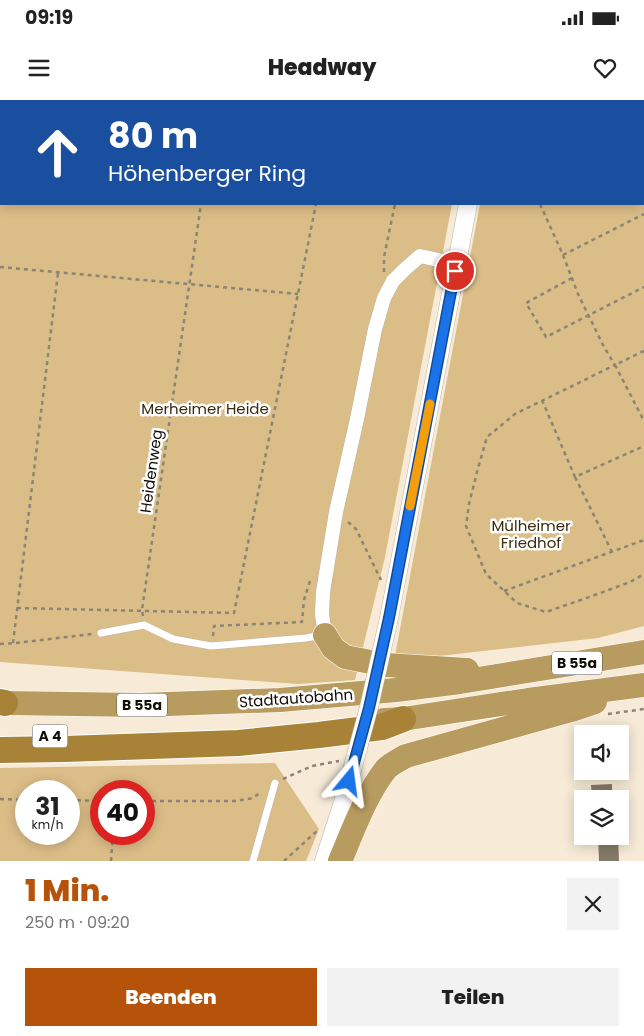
<!DOCTYPE html>
<html lang="de">
<meta charset="utf-8">
<style>
body{margin:0;font-family:Poppins,sans-serif;background:#f2f2f2;color:#222;height:100vh;display:flex;flex-direction:column;font-size:19px;white-space:nowrap}
*{box-sizing:border-box;margin:0}
p{font-size:16px;color:#767676}
.icon{flex:none;width:28px;height:28px;fill:none;stroke:currentColor;stroke-width:2;stroke-linecap:round;stroke-linejoin:round}
.map{position:relative;height:761px;overflow:hidden}
.side{display:flex;flex-direction:column;background:#fff;flex:1}
.side>*{flex:none}
.banner{position:absolute;left:0px;top:0px;width:645px;height:105px;box-shadow:0 2px 12px #0003;background:#1a4fa0;color:#fff;overflow:hidden}
.fabs{position:absolute;left:574px;top:625px;display:grid;gap:10px}
.fabs a{display:grid;place-items:center;width:55px;height:55px;border-radius:0px;background:#fff;box-shadow:0 2px 12px #0003;font-size:25px}
.speed{position:absolute;left:15px;top:680px;display:flex;gap:10px;font-size:25px;font-weight:700;text-align:center}
.speed>*{display:grid;place-content:center;width:65px;height:65px;border-radius:50%;background:#fff;box-shadow:0 2px 12px #0003;line-height:1}
.speed small{font-size:12px;font-weight:400}
.speed .limit{border:8px solid #d22;background:#fff;color:#111}
.pin{position:absolute;display:grid;place-items:center;width:42px;height:42px;color:#fff;margin:-21px;border:2px solid #fff;border-radius:50%;box-shadow:0 1px 5px #0007}
.me{position:absolute;width:55px;margin:-28px;rotate:16deg;stroke-linejoin:round;filter:drop-shadow(0 0 4px #0008)}
.turn{display:flex;align-items:center;gap:18px;height:105px;padding:0 25px;font-size:22px}
.turn .icon{width:65px;height:65px;stroke-width:2.5}
.turn b{display:block;font-size:35px;line-height:42px}
.round{display:grid;place-items:center;flex:none;width:52px;height:52px;border-radius:0px;background:#f2f2f2}
.overview{display:flex;align-items:center;justify-content:space-between;height:85px;padding:0 25px}
h1{font-size:30px;font-weight:800;line-height:38px;color:#b45309}
.primary-button{display:flex;gap:10px;margin-top:auto;padding:10px 25px}
.primary-button a{flex:1;height:58px;border-radius:0px;background:#b45309;color:#fff;font-size:20px;font-weight:800;line-height:58px;text-align:center}
.primary-button a+a{background:#f2f2f2;color:#222}
.status{display:flex;justify-content:space-between;align-items:center;height:35px;padding:0 25px;background:#fff;direction:ltr}
.status svg{height:14px;fill:currentColor}
header{display:flex;justify-content:space-between;align-items:center;height:65px;padding:0 25px;background:#fff;font-size:22px;font-weight:800}
.map>svg:first-child{display:block}
</style>
<div class="status"><b>09:19</b><svg viewBox="0 0 49 12"><path d="M0 12V9h3v3zM5 12V6h3v6zM10 12V3h3v9zM15 12V0h3v12zM26 1h20v11H26zM47 4h2v5h-2z"/></svg></div>
<header><svg class="icon" aria-label="menu" viewBox="0 0 24 24"><path d="M4 6h16M4 12h16M4 18h16"/></svg>Headway<svg class="icon" aria-label="heart" viewBox="0 0 24 24"><path d="M12 20l-8-8c-3-5 5-10 8-4 3-6 11-1 8 4z"/></svg></header>
<div class="map">
<svg width="644" height="761" viewBox="0 0 644 761">
<rect width="100%" height="100%" fill="#f7ebd7"/>
<!-- green -->
<path fill="#dbbd87" fill-rule="evenodd" d="M0 0H472V1H1V104H452L385 457 355 580 298 584 0 562Z
M500 0H644V526L598 538 394 561 480 104H644V1H499Z
M275 663 319 729 306 761H0V668ZM26 691H69V734H26ZM101 691H144V734H101Z"/>
<!-- building -->
<path fill="#847a68" d="M612 684V699H592L591 685Z
M598 736H618L619 761H599Z"/>
<g fill="none" stroke-linecap="round" stroke-linejoin="round">
<defs>
<path id="service" d="M101 533 144 525 173 539 211 546 306 538 322 535
M253 761 275 683"/>
<path id="minor" d="M325 535 322 514 323 492 336 412 357 319 375 229 384 198 393 181 404 170 420 156 443 161 455 171"/>
<path id="tertiary" d="M488 1V0
M389 518 468 104
M324 761 345 696"/>
<path id="trunk" d="M325 535 333 548 345 557 386 565 467 570
M5 603 141 605 280 600 396 590 460 582 644 552
M384 620 403 619 528 600 644 585
M340 761C352 733 367 692 386 669 391 664 399 660 406 656L571 610 595 602"/>
<path id="motorway" d="M0 602 5 603
M0 650 65 649 238 643 319 635 382 627 403 619"/>
</defs>
<!-- service casing -->
<use href="#service" stroke="#bfb4a1" stroke-width="8"/>
<!-- minor casing -->
<use href="#minor" stroke="#bfb4a1" stroke-width="15"/>
<!-- tertiary casing -->
<use href="#tertiary" stroke="#bfb4a1" stroke-width="19"/>
<!-- trunk casing -->
<use href="#trunk" stroke="#fff" stroke-width="25"/>
<!-- motorway casing -->
<use href="#motorway" stroke="#fff" stroke-width="28"/>
<!-- path -->
<path stroke="#8c8476" stroke-width="2.5" stroke-dasharray="4 4" stroke-linecap="butt" d="M246 0V1
M597 0 598 1
M212 1V0
M337 1V0
M417 1V0
M548 1V0
M0 83H1
M644 92V93
M540 104 563 155 578 194 604 247 615 265 515 314 487 337 478 368 469 404 466 426 486 474 517 503 546 512 595 495 630 482 644 474
M563 155 644 114
M0 167 298 194
M384 172V157L395 104
M572 178 526 203 546 237 644 187
M644 251 615 265 644 321
M542 300 575 377 644 346
M575 377 612 452
M348 422 356 429 381 480
M504 491 644 440
M17 508 234 513 316 104
M143 516 142 510 201 104
M213 536 214 526 302 522 304 500 310 481
M13 543 58 173
M0 544 16 543 92 534
M608 614 644 609
M283 679 312 666 339 661
M0 699 26 700
M69 700 101 701
M144 701H236L253 698 261 692
M111 761 113 734
M284 761 318 730"/>
<!-- service -->
<use href="#service" stroke="#fff" stroke-width="7"/>
<!-- minor -->
<use href="#minor" stroke="#fff" stroke-width="14"/>
<!-- tertiary -->
<use href="#tertiary" stroke="#fff" stroke-width="18"/>
<!-- trunk -->
<use href="#trunk" stroke="#b89b5f" stroke-width="24"/>
<!-- motorway -->
<use href="#motorway" stroke="#a78237" stroke-width="26"/>
<defs>
<path id="tertiary-bridge" d="M345 696 369 607 389 518"/>
</defs>
<!-- tertiary-bridge casing -->
<use href="#tertiary-bridge" stroke="#bfb4a1" stroke-width="19" stroke-linecap="butt"/>
<!-- tertiary-bridge -->
<use href="#tertiary-bridge" stroke="#fff" stroke-width="18"/>
</g>
<g fill="none" stroke-linecap="round" stroke-linejoin="round">
<defs>
<path id="route" d="M349 681 369 608 389 518 455 171"/>
</defs>
<!-- route casing -->
<use href="#route" stroke="#114b97" stroke-width="12"/>
<!-- route -->
<use href="#route" stroke="#1a73e8" stroke-width="9"/>
<!-- slow -->
<path stroke="#f59e0b" stroke-width="9" d="M410 406 430 304"/>
</g>
<g text-anchor="middle" dominant-baseline="central" stroke-width="5" stroke-linejoin="round" paint-order="stroke">
<!-- shield labels -->
<g fill="#fff" stroke="#575450" stroke-width="1">
<rect x="552" y="551.5" width="50" height="23" rx="4"/>
<rect x="117" y="593.5" width="50" height="23" rx="4"/>
<rect x="32.5" y="624.5" width="35" height="23" rx="4"/>
</g>
<g font-size="14" font-weight="bold" fill="#0f0b05">
<text x="577" y="563">B 55a</text>
<text x="142" y="605">B 55a</text>
<text x="50" y="636">A 4</text>
</g>
<!-- park labels -->
<g font-size="15" fill="#392a0b" stroke="#fff">
<text x="205" y="308">Merheimer Heide</text>
<text x="531" y="425">Mülheimer<tspan x="531" dy="17">Friedhof</tspan></text>
</g>
<!-- street labels -->
<g font-size="15" fill="#0f0b05" stroke="#fff">
<text transform="translate(151 371) rotate(-82)">Heidenweg</text>
<text transform="translate(296 598) rotate(-4)">Stadtautobahn</text>
</g>
</g>
</svg>
<div class="fabs">
<a><svg class="icon" aria-label="sound" viewBox="0 0 24 24"><path d="M4 9h4l5-4v14l-5-4H4zM17 9q2 3 0 6"/></svg></a>
<a><svg class="icon" aria-label="layers" viewBox="0 0 24 24"><path d="M12 4l9 5-9 5-9-5zM3 14l9 5 9-5"/></svg></a>
</div>
<div class="speed"><div>31<small>km/h</small></div><div class="limit">40</div></div>
<div class="pin" style="left:455px;top:171px;background:#d93025"><svg class="icon" aria-label="arrive" viewBox="0 0 24 24"><path d="M6 21V4h12l-3 4 3 4H6"/></svg></div>
<svg class="me" style="left:349px;top:681px" viewBox="-20 -20 40 40"><path d="M0-17L14 15 0 8-14 15z" fill="#1a73e8" stroke="#fff" stroke-width="4"/></svg>
<div class="banner">
<div class="turn"><svg class="icon" aria-label="ahead" viewBox="0 0 24 24"><path d="M12 20V5M6 11l6-6 6 6"/></svg><div><b>80 m</b>Höhenberger Ring</div></div>
</div>
</div>
<section class="side">
<div class="overview"><div><h1>1 Min.</h1><p>250 m · 09:20</p></div><a class="round"><svg class="icon" aria-label="close" viewBox="0 0 24 24"><path d="M6 6l12 12M18 6L6 18"/></svg></a></div>
<div class="primary-button"><a>Beenden</a><a>Teilen</a></div>
</section>
